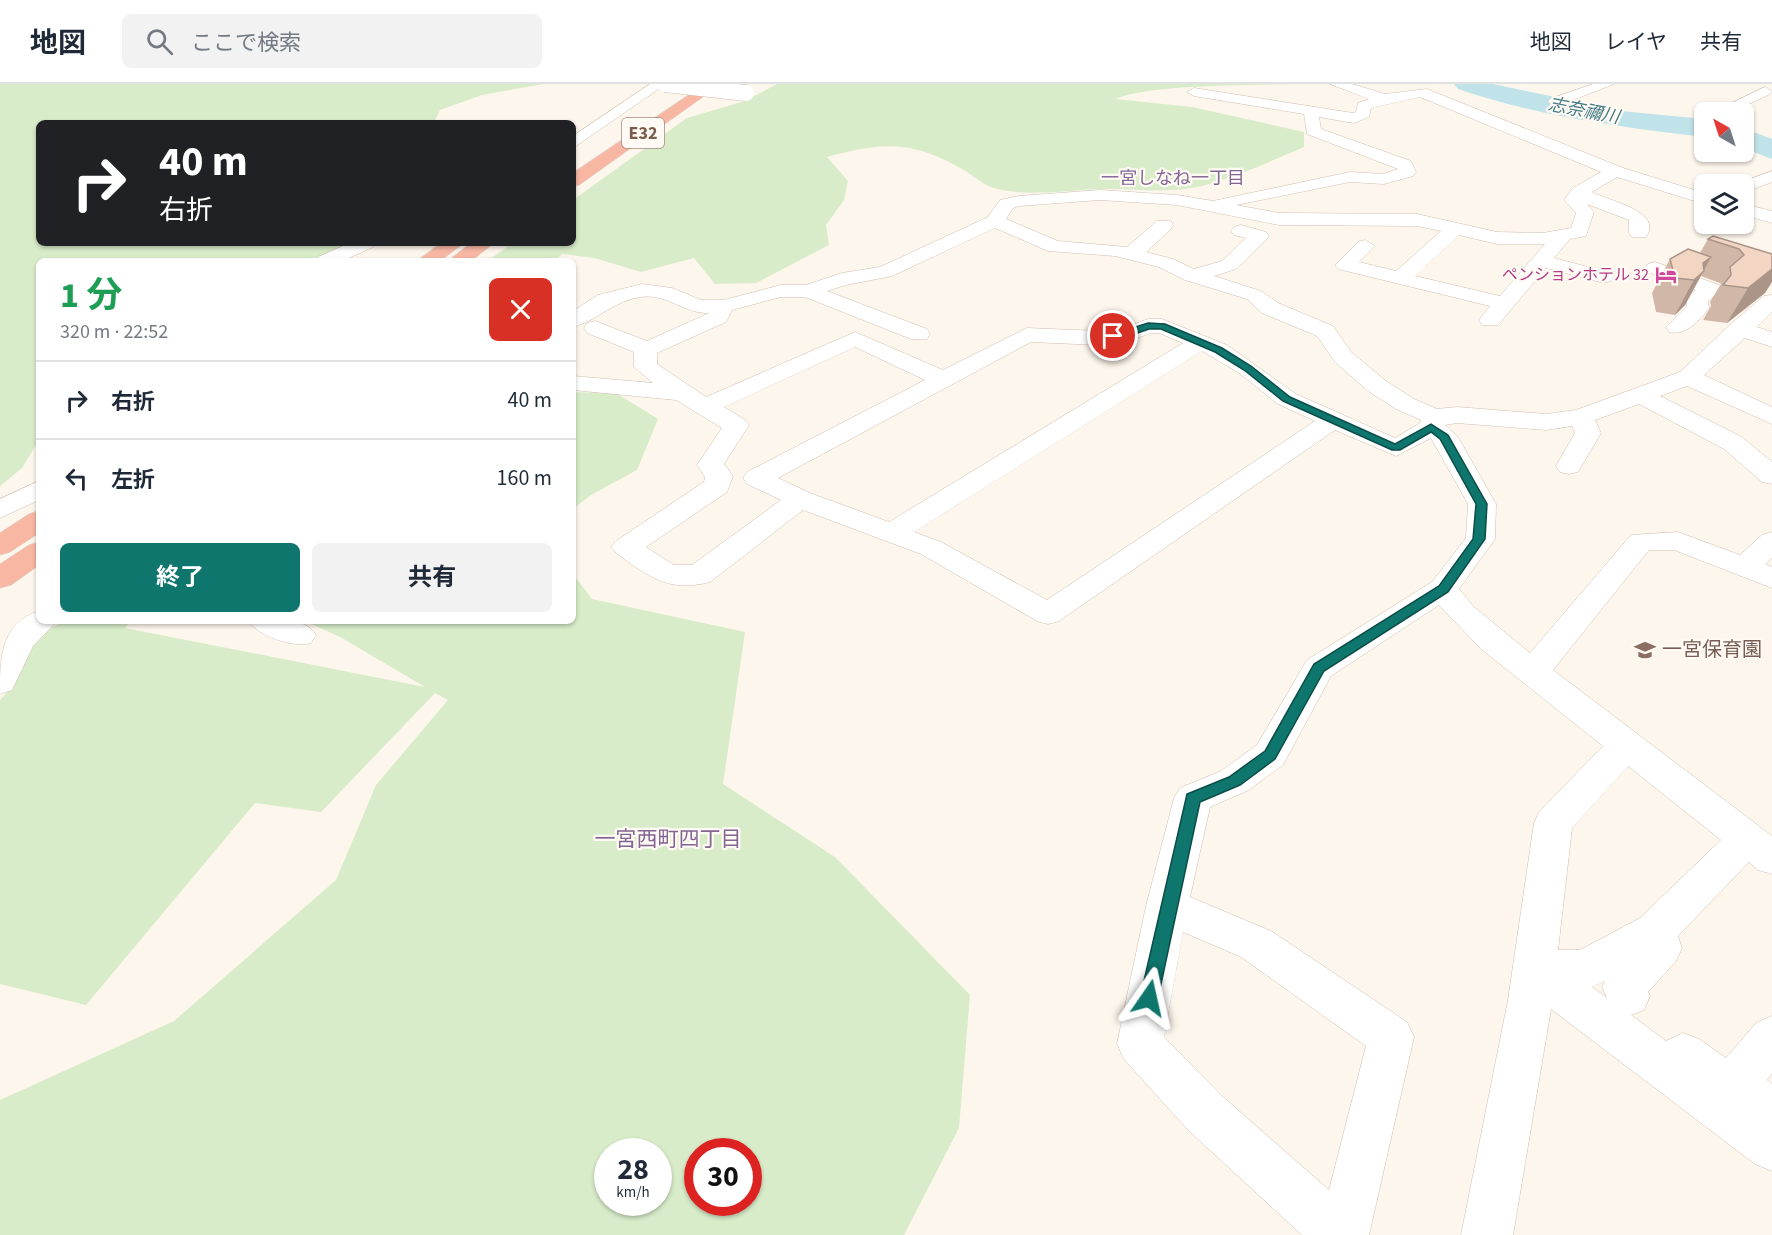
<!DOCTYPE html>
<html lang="ja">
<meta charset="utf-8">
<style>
body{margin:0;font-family:"Source Sans 3","Noto Sans JP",sans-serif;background:#f2f2f3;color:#1f2937;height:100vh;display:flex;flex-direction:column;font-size:22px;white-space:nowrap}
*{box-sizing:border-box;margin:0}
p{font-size:20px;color:#747a83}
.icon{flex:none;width:33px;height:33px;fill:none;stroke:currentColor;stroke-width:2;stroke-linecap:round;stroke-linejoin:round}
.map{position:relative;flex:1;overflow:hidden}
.details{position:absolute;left:36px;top:174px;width:540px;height:366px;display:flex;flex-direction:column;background:#fff;border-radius:9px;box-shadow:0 2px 4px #0004}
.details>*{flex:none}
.hud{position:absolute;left:36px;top:36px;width:540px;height:126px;border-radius:9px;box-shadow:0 2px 4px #0004;background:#202124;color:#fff;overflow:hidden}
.needle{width:39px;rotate:321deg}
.buttons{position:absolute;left:1694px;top:18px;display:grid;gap:12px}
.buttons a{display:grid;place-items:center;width:60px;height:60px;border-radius:9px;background:#fff;box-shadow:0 2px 4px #0004;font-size:30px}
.speed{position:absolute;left:594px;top:1054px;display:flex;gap:12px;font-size:30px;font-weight:700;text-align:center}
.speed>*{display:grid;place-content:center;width:78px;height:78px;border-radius:50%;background:#fff;box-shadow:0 2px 4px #0004;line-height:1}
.speed small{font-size:15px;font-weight:400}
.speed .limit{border:9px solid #d22;background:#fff;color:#111}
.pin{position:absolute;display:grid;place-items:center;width:51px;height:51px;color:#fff;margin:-26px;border:3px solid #fff;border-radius:50%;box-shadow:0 2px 6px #0007}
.me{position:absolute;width:66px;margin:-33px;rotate:11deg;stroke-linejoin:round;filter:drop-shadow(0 0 4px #0008)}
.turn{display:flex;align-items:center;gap:21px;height:126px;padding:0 24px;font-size:27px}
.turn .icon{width:78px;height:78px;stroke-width:2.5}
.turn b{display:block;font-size:42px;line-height:51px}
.round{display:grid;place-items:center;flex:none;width:63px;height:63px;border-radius:9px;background:#f2f2f3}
.headline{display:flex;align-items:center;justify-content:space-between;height:102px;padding:0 24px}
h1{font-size:36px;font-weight:700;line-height:45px;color:#1e9e55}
.action{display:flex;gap:12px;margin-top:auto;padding:12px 24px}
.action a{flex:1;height:69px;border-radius:9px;background:#0f766e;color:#fff;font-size:24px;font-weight:700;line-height:69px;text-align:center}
.action a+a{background:#f2f2f3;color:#1f2937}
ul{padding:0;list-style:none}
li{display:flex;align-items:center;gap:18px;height:78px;padding:0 24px;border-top:2px solid #e0e1e3}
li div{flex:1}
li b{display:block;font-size:22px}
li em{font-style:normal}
header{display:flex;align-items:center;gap:36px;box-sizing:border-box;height:84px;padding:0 30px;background:#fff;border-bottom:2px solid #e0e1e3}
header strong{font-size:28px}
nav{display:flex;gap:33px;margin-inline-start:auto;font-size:21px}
.search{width:420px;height:54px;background:#f2f2f3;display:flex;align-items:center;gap:15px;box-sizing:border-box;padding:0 21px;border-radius:9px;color:#747a83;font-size:22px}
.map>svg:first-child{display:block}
</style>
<header>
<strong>地図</strong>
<div class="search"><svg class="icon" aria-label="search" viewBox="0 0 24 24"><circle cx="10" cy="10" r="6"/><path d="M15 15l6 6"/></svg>ここで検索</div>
<nav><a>地図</a><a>レイヤ</a><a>共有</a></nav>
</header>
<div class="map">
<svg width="1772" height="1151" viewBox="0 0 1772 1151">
<rect width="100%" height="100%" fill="#fdf6ec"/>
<!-- green -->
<path fill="#d8ecc9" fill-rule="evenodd" d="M0 0H543L482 11 440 26 434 39H39V159H353L314 177H39V356L22 384 0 402Z
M777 0H1297C1257 1 1146 0 1116 15L1192 23 1304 48V63C1271 77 1237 93 1202 102 1169 110 1135 104 1102 105 1067 106 1032 113 998 105 985 103 973 91 962 85 911 56 883 58 827 73L848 97 844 116 826 141 829 161 756 199 715 200 694 174 641 188 594 174 562 170 554 177H487L513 159H573V116L687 34 745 17Z
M573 308 616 309 658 335 637 386 591 411 573 425Z
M573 490 592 515 745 548 723 700 835 773 970 911 959 1044 904 1151H0V1016L174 937 336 796 376 701 448 616 435 609 321 728 255 719 86 921 0 900V616C13 604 17 588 26 573 55 524 81 537 131 537L125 544 425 603 342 554 305 537H573ZM608 1068H658V1119H608ZM698 1068H748V1119H698Z"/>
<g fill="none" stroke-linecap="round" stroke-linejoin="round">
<!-- river -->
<path fill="#bfe3e8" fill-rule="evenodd" d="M1454 0H1493L1621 27 1704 35V53C1621 43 1537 32 1458 5Z
M1743 44 1772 55V75L1743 64Z"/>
<defs>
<path id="minor" d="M650 0H666L573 64V52Z
M1330 0H1352L1385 10 1427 5 1623 84 1704 109V120L1617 93 1592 108C1608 117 1664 127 1646 153H1632L1629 149V136L1587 120 1594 128 1586 152 1570 155 1554 174 1611 189 1614 193 1611 197 1604 199 1546 184 1498 241H1482L1479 236 1490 222 1338 185 1335 181 1358 158 1365 156 1375 162 1359 178 1396 187 1441 147 1417 142 1279 141 1177 121 1100 116 1019 122 1013 124 1006 135 1058 157 1127 163 1157 137H1171L1173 141 1171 145 1146 168 1173 175 1194 185 1222 177 1246 154 1234 151 1231 147 1234 143 1241 141 1266 148 1269 152 1266 156 1236 185 1214 192 1261 207 1278 219 1333 242 1351 268 1386 297 1414 315 1437 325 1457 323 1546 330 1576 326 1680 288 1732 239 1764 212 1772 211V228L1757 243 1772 248V263L1745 254 1704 291 1772 323V340L1687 302 1660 312 1742 353 1772 378V400L1762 398 1724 365 1639 320 1595 336 1601 349 1578 388 1569 390 1560 388 1556 382 1575 349 1572 342 1546 346 1457 339 1445 341 1458 353 1496 420 1495 455 1459 505 1474 523 1530 569 1631 451 1678 448 1740 471 1762 451 1772 448V474L1765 480 1772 483V504L1674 466H1649L1553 586 1772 752V790L1758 786 1749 778 1678 852 1682 864 1676 877 1648 908 1650 912 1644 926 1631 931 1666 957 1683 949 1699 955 1726 974 1756 939 1772 932V989L1767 996 1772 1000V1087L1755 1080 1551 925 1513 1151H1461L1508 916 1534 739 1539 728 1603 662 1481 565 1439 521 1331 592 1283 681 1247 707 1210 723 1190 813 1271 847 1407 938 1414 953 1369 1151H1302L1188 1046 1124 975 1117 960 1146 822 1174 714 1180 704 1221 687 1257 661 1307 576 1432 498 1466 454 1468 420 1431 354 1396 372 1335 346 1059 537 1048 540 1037 537 921 470 803 426 710 498C668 509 648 492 616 469L611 463 616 457 704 398 705 393 697 381 722 344 676 316 573 306V292L653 299 634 283V268L587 249 584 244 587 239 595 237 647 257 709 229C685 230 666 209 641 213 615 216 598 236 573 243V227L598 211 642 200 672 204 701 216H724L781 201H806L842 189 880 183 988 133 1000 116 1019 112 1100 106 1177 111 1213 117 1350 88 1383 90 1398 85 1307 50 1304 30 1194 12 1187 8 1194 4 1353 29 1356 28 1358 19 1369 15ZM1420 13 1601 88 1573 104 1564 116 1576 129 1571 144 1543 149 1497 148 1417 130 1279 129 1236 121 1350 98 1384 100 1413 92 1416 88 1411 77 1321 45 1319 33 1354 39 1369 33 1371 24ZM995 144 1048 167 1115 172 1159 183 1185 196 1247 215 1262 229 1317 252 1335 278 1368 307 1396 325 1421 336 1420 339 1395 354 1296 310 1227 261 1162 235H1148L1122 245 1099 247 1027 244 943 286 855 248 706 313 657 280V269L726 238 732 226 781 213H805L911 255H927L930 250 927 245 827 207 846 201 892 192ZM1459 151 1497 160H1545L1500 212 1415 192ZM1151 249H1159L1183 259 889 438 810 409 778 394 1031 258 1099 261 1126 258ZM855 263 925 296 747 388 743 394 747 400 781 416 692 481H674L646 463 727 408 733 392 724 380 749 341 745 336 724 323ZM1202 267 1239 289 1278 320 1315 337 1047 516 941 458 914 448ZM1628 682 1721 756 1640 834 1580 866H1558L1572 744ZM1183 848 1241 873 1366 962 1329 1106 1222 1012 1164 953ZM1605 897 1602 903 1607 914 1592 903Z
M1593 0H1614L1560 21 1555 22 1548 18 1550 15Z
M1765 3 1772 7 1770 10 1732 28H1713Z
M1772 87V98L1743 109V100H1737Z
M1743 120 1772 127V139L1743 131Z
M350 159H376L373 163 342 177H315L318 173Z
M1655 178 1719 201 1722 205 1708 217 1709 224C1700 237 1685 252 1669 248L1666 243 1687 222 1686 215 1696 206 1648 188 1645 184 1648 180Z
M39 397V416L0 434V415Z
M39 527V537H57L33 562 12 606 0 610C0 575 0 539 39 527Z
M249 537C270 537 303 530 316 551L311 559C294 564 259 553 249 537Z"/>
<path id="highway" d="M705 0H721L579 101 573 102V89Z
M441 159H464L440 177H417Z
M471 159H494L471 177H448Z
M39 427V449L10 468 0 471V449L29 430Z
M39 458V481L11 501 0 504V480L29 461Z"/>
</defs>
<!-- minor casing -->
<use href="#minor" stroke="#d1beb0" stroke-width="1"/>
<!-- highway casing -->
<use href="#highway" stroke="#dad1cd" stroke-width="1"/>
<!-- minor -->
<use href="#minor" fill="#fff" fill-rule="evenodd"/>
<!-- highway -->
<use href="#highway" fill="#f7b7a3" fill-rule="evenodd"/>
<defs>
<path id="minor-bridge" d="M665 0 746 9"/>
</defs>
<!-- minor-bridge casing -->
<use href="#minor-bridge" stroke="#d1beb0" stroke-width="17" stroke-linecap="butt"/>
<!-- minor-bridge -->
<use href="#minor-bridge" stroke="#fff" stroke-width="16"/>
</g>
<!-- wall -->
<path fill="#d1b7a8" d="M1708 155 1772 170 1765 209 1727 239 1703 236 1711 222 1710 218 1721 200 1720 199 1701 192 1685 221 1675 231 1656 228 1652 209 1670 175 1700 169Z"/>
<!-- shaded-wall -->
<path fill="#aa9588" d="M1711 173 1685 221 1675 231 1703 179Z
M1772 185V198L1765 209 1727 239 1748 204Z"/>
<!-- building -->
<path fill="#f3d5c3" stroke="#aa9588" stroke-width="1.5" d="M1713 152 1772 170V185L1748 204 1723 201 1731 191 1730 183 1744 171 1739 165 1708 155Z
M1688 165 1711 173 1703 179 1704 187 1694 196 1675 194 1670 175Z"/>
<!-- route -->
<path fill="#0f766e" stroke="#0a4d48" stroke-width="1.5" d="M1148 239 1165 240 1222 264 1251 282 1290 313 1395 360 1431 340 1448 351 1487 420 1485 455 1448 508 1324 587 1275 675 1240 701 1200 718 1158 914 1156 919 1149 922 1143 919 1140 914 1187 710 1229 693 1265 667 1314 580 1439 502 1473 455 1476 420 1440 355 1431 348 1400 366H1392L1283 317 1244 286 1215 268 1161 245H1149L1126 253 1113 255 1108 252Z"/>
<!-- icons -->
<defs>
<symbol id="hotel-bare" viewBox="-9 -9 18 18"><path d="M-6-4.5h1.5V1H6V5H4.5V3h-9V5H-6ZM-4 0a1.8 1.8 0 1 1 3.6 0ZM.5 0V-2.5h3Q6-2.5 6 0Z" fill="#d1479c" stroke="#fffaf3" stroke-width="2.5" paint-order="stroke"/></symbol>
<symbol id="school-bare" viewBox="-9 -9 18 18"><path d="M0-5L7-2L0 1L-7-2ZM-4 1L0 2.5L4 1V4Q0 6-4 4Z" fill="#8d6e63" stroke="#fffaf3" stroke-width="2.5" paint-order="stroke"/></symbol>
</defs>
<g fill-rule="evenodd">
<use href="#hotel-bare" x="1651" y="176" width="30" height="30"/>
<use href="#school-bare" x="1630" y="551" width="30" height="30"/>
</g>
<g text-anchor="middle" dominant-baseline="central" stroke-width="4.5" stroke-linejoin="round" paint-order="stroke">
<!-- far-hotel labels -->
<g font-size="16" fill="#b23c85" stroke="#fffaf3" text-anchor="end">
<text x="1649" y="191">ペンションホテル 32</text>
</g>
<!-- far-water labels -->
<g font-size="18" font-style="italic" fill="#437c86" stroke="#fffaf3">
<text transform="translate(1584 27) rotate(11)">志奈禰川</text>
</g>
<!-- shield labels -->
<rect fill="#fffaf3" stroke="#a28b7f" stroke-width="1.5" x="622" y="34" width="42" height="30" rx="4.5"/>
<g font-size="18" font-weight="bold" fill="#7a5c4d">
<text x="643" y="49">E32</text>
</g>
<!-- far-neighbourhood labels -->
<g font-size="18" fill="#846695" stroke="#fffaf3">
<text x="1173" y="94">一宮しなね一丁目</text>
</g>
<!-- education labels -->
<g font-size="20" fill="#785e54" stroke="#fffaf3" text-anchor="start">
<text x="1662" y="566">一宮保育園</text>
</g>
<!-- neighbourhood labels -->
<g font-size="21" fill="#846695" stroke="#fffaf3">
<text x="668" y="755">一宮西町四丁目</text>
</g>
</g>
</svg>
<div class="buttons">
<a><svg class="needle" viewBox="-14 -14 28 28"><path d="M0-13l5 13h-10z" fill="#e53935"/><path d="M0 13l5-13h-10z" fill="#747a83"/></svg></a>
<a><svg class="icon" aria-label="layers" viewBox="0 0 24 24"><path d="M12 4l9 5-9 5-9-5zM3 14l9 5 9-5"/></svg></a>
</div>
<div class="speed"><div>28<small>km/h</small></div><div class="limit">30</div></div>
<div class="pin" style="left:1113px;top:252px;background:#d93025"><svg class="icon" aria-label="arrive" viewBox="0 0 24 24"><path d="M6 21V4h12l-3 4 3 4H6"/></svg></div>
<svg class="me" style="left:1149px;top:914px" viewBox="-20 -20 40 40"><path d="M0-17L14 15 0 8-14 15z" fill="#0f766e" stroke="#fff" stroke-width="4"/></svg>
<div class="hud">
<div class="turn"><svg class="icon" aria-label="right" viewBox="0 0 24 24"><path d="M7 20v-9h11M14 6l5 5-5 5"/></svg><div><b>40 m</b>右折</div></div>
</div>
<section class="details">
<div class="headline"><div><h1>1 分</h1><p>320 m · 22:52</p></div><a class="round" style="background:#d93025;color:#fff"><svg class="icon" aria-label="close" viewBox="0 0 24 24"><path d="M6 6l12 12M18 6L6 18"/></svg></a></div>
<ul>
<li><svg class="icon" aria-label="right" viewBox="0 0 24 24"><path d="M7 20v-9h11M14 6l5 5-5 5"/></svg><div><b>右折</b></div><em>40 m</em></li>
<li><svg class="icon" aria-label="left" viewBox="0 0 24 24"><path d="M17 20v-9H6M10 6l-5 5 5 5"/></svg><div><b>左折</b></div><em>160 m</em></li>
</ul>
<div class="action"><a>終了</a><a>共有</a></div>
</section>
</div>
